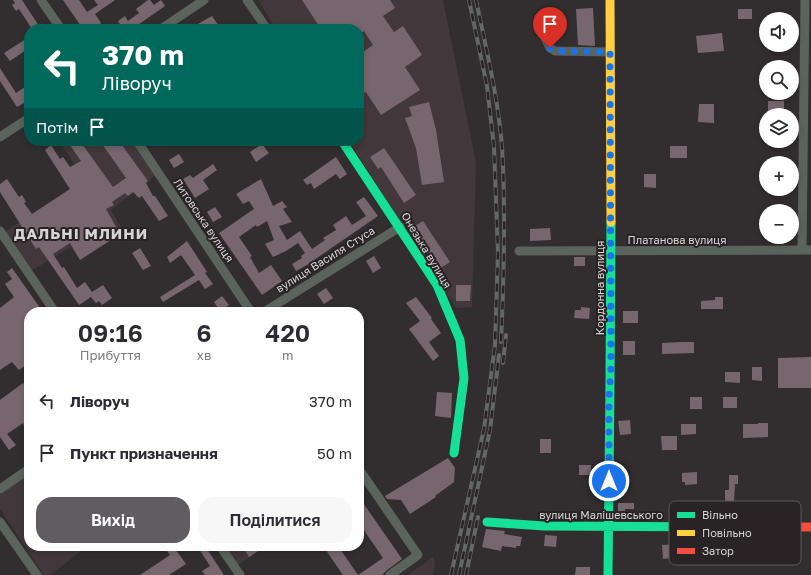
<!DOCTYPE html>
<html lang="uk">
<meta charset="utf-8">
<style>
body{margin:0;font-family:"Golos Text",sans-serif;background:#f7f7f7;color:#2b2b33;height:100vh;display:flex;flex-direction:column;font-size:15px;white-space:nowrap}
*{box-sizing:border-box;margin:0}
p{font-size:13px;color:#7c7c81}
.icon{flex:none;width:22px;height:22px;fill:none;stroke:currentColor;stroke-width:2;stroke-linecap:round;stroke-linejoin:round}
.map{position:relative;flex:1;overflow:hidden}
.drawer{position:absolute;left:24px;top:307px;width:340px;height:244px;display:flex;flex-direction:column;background:#fff;border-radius:16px;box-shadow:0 2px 6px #0003}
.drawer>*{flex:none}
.banner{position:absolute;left:24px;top:24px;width:340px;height:122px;border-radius:16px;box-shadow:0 2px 6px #0003;background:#00695c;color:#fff;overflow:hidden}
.tools{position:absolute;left:759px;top:12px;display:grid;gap:8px}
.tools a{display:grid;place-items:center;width:40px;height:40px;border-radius:50%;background:#fff;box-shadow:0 2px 6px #0003;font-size:20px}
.pin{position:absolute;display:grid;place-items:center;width:34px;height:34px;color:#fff;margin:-41px -17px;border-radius:50% 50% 50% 0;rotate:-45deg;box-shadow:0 0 4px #0007}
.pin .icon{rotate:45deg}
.me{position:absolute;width:44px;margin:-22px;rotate:0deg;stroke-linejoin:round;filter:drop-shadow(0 0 3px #0008)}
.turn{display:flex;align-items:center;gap:14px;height:84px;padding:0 12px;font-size:18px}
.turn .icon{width:52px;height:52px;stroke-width:2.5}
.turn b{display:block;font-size:28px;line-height:34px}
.then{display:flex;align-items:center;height:38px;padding:0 12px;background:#0003;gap:8px;font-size:15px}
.eta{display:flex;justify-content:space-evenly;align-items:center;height:68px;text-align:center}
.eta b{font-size:24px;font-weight:600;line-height:28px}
.cta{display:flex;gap:8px;margin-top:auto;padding:8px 12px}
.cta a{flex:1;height:46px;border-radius:16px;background:#5f5d62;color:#fff;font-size:16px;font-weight:600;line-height:46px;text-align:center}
.cta a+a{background:#f7f7f7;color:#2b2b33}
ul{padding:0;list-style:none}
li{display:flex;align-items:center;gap:12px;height:52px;padding:0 12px}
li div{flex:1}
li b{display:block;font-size:15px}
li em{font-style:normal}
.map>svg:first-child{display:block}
</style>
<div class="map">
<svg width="811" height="575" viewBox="0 0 811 575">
<rect width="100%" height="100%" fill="#322e30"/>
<!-- built -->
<path fill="#42383b" d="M258 0H443L476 163 472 307 456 308 349 141H359V29H276Z
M59 141H136L158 173 111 210 124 232 80 260 71 247 29 272 3 233 70 189 60 175 75 165Z
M29 471V546H88L50 575H44L0 509V491Z
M221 546H266L235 567Z
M433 557 435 564 433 575H408Z"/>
<!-- building -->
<path fill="#78666e" d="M13 0H22L41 29H32L19 9 16 11 12 5 15 3Z
M63 0H79L87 12 98 5 94 0H115L95 14 101 23 93 29H83Z
M148 0H150L154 5 161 0 165 6 132 29H123L118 21 125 16 128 21 139 13 136 9Z
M302 0H390L395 8 383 16 394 32 403 26 422 55 405 67 420 90 381 115 366 92 363 94 359 88V55L373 45 364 31 359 34V29H321Z
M593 8 595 46 578 45 576 9Z
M738 9H752V19H738Z
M212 16 219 26 215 29H199L196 25Z
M722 33 724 51 698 53 696 36Z
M29 37V48L10 61 4 53Z
M0 68 16 93 29 84V100L17 107 0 81Z
M768 101H784V115H768Z
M429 102 436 130 444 182 422 185 416 148 405 118 412 116 409 107Z
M699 104H714V123L698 122Z
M67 141H80L113 187 126 178 100 141H119L148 181 146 183 153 196H155L168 216 159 221 142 196 139 198 133 192 128 196 125 193 112 202 114 205 106 209 120 234 80 260 70 243 53 254 62 268 64 267 77 288 85 282 92 292 103 285 112 298 102 305 99 301 96 303 91 297 79 305 39 247 36 249 0 192V184L7 179 19 197 22 195 26 202 24 203 32 214 70 189 45 150 51 145 60 159 63 157 70 167 81 161Z
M262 144 269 153 256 162 250 152Z
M670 146H687V158H670Z
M384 148 416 195 404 203 381 167 378 169 370 157Z
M179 154 184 162 174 168 169 160Z
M336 157 347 174 340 179 336 174 314 189 311 183 307 185 303 180Z
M213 164 217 170 203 180 209 189 195 198 183 179 190 175 193 178Z
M644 174H656V188L644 187Z
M261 179 273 206 282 201 287 207 283 209 292 222 279 226 287 240 300 231 312 249 325 240 323 238 336 230 333 225 346 216 352 225 366 216 356 202 364 197 378 216 314 260V261L296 271 292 264 302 258 301 256 305 253 298 243 286 251 273 257 265 244 274 240 267 221 257 227 256 225 239 237 252 256 250 257 259 273 271 265 282 281 262 295 219 233 254 209 249 201 243 204 236 194Z
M215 207 222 217 213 222 207 212Z
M423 221 450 262 439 269 412 228Z
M550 228 551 240 530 241V229Z
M187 241 207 272 205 273 213 284 205 289 199 280 163 302 160 297 195 275 181 255 170 263 167 257Z
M140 248 151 266 143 270 132 253Z
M374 256 381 268 373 273 366 261Z
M574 257H585V266H574Z
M12 268 43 312H29V363L19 370 12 362 0 370V308L14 297 5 284 12 279 7 272Z
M456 285H471L470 301H456Z
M326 288 333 298 324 304 317 294Z
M222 296 229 305 220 311 214 302Z
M416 297 432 318 431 319 441 333 429 342 439 356 433 361 409 329 420 321 406 303Z
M715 297H723V309H701V301L715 300Z
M581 307 590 308 589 319 574 318 575 310H581Z
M623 311H638V323H623Z
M623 341H635V355H623Z
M682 342H694V353L662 354V343Z
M811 357V388H778V358Z
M752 367H762V381L752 380Z
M725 372H740V383L725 382Z
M23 383 29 391V422L24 426 23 423 7 434 16 445 9 450 0 437V400Z
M437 392 452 393 451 418 435 416Z
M690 397H702V409H690Z
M723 397H737V408H723Z
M630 420 631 434 620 435 618 421Z
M758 423H768V437L743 438V424H758Z
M681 424H696V434L681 435Z
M661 436H677V450H662Z
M540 439H551V453H540Z
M448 458 455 468 454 482 435 496 436 497 410 514 401 500 387 499 385 496Z
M579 465H591V475H579Z
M697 472V484L685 485V482H682V473Z
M729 475H738V484H735L734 501H725V490H729Z
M359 497 402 559 387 570 382 575H358L383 558 359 523Z
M618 503H634V509H625V518H618Z
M486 529 505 531 504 534 522 537 520 546H516V548L502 546 501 551 482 547Z
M545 535 557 536 556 547 544 546Z
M678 537H691V550L674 551V552H670L671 558 663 559 662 545 678 544Z
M163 546H173L186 564 169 575H140L170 555Z
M203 546H205L224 575H205L202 571 210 566 199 549Z
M242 546H266L249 557Z
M323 546H338L358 575H343Z
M576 567H590V575H575Z"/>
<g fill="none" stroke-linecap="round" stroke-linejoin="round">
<!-- street -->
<path stroke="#5a635c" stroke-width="9" d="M41 0 61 29
M247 0 267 29
M161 29 204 0
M542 32 550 48 555 51 610 52
M0 137 29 118
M137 141 251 312
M0 231 55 312
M802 250 805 0
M519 251 811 250
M264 312 400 227
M359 469 418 555 390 575
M0 489 29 469
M0 522 37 575
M220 546 240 575"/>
<!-- fast -->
<path stroke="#16e098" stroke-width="9" d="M342 141 437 285 460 340 464 378 454 453
M487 522 544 526 729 527
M608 575C609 457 611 340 611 222"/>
<!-- slow -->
<path stroke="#ffcf43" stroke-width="9" d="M610 0 611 222"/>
<!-- jam -->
<path stroke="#f24e42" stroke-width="9" d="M729 527H811"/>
<defs>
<path id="rail" d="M476 0C486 48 498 97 502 147 506 212 504 277 501 342
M503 363 506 335
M451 575 484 429 495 345 498 253 494 147 487 86 469 0
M459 575 490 430 499 355
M466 575 478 517"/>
</defs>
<!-- rail casing -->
<use href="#rail" stroke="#646865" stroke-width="4"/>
<!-- rail -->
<use href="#rail" stroke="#292325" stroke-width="2.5" stroke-dasharray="8" stroke-linecap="butt"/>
</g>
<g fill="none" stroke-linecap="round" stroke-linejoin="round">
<!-- route -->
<path stroke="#1a73e8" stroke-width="7" stroke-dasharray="0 12.6" d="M550 48 555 51 610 52 611 367 609 399V481"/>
</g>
<g text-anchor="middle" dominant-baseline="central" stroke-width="4" stroke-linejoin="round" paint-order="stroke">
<!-- street labels -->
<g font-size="11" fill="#d8d4d5" stroke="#292325">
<text transform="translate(204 220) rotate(56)">Литовська вулиця</text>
<text x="677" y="239">Платанова вулиця</text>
<text transform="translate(427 250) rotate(59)">Онезька вулиця</text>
<text transform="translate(325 259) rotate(-32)">вулиця Василя Стуса</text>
<text transform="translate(599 288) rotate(-90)">Кордонна вулиця</text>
<text x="601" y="514">вулиця Малішевського</text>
</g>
<!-- district labels -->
<g font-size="15" font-weight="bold" letter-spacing="1" fill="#d8d4d5" stroke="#292325">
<text x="81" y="233">ДАЛЬНІ МЛИНИ</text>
</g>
</g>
<!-- legend -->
<rect x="669" y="501" width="132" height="64" rx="6" fill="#292325" stroke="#5e585a" stroke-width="1"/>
<rect x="677" y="512" width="18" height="6" fill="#16e098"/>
<rect x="677" y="530" width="18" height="6" fill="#ffcf43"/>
<rect x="677" y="548" width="18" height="6" fill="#f24e42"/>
<g font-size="11" fill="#d8d4d5">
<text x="702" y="519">Вільно</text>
<text x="702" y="537">Повільно</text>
<text x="702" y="555">Затор</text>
</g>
</svg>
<div class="tools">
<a><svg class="icon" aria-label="sound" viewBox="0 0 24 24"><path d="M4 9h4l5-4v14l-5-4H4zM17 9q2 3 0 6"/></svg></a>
<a><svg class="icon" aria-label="search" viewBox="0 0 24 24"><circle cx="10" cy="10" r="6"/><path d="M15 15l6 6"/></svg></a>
<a><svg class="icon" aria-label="layers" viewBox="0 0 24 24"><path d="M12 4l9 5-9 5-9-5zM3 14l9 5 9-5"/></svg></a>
<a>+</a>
<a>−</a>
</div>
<div class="pin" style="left:550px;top:48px;background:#d93025"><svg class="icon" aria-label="arrive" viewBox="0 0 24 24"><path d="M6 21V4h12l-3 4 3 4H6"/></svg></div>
<svg class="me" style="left:609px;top:481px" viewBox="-20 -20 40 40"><circle r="17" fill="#1a73e8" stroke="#fff" stroke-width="3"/><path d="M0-11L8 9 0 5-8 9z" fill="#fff"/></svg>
<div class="banner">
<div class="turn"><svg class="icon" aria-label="left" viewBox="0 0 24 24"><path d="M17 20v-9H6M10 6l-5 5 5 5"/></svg><div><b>370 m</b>Ліворуч</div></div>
<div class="then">Потім<svg class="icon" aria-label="arrive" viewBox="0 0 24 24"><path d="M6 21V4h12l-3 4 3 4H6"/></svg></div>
</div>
<section class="drawer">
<div class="eta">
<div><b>09:16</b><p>Прибуття</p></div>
<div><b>6</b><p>хв</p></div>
<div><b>420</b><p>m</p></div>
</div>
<ul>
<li><svg class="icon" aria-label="left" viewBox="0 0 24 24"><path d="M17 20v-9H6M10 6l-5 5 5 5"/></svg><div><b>Ліворуч</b></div><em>370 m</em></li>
<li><svg class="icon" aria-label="arrive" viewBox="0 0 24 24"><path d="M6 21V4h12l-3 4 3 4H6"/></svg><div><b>Пункт призначення</b></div><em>50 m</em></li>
</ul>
<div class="cta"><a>Вихід</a><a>Поділитися</a></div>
</section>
</div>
